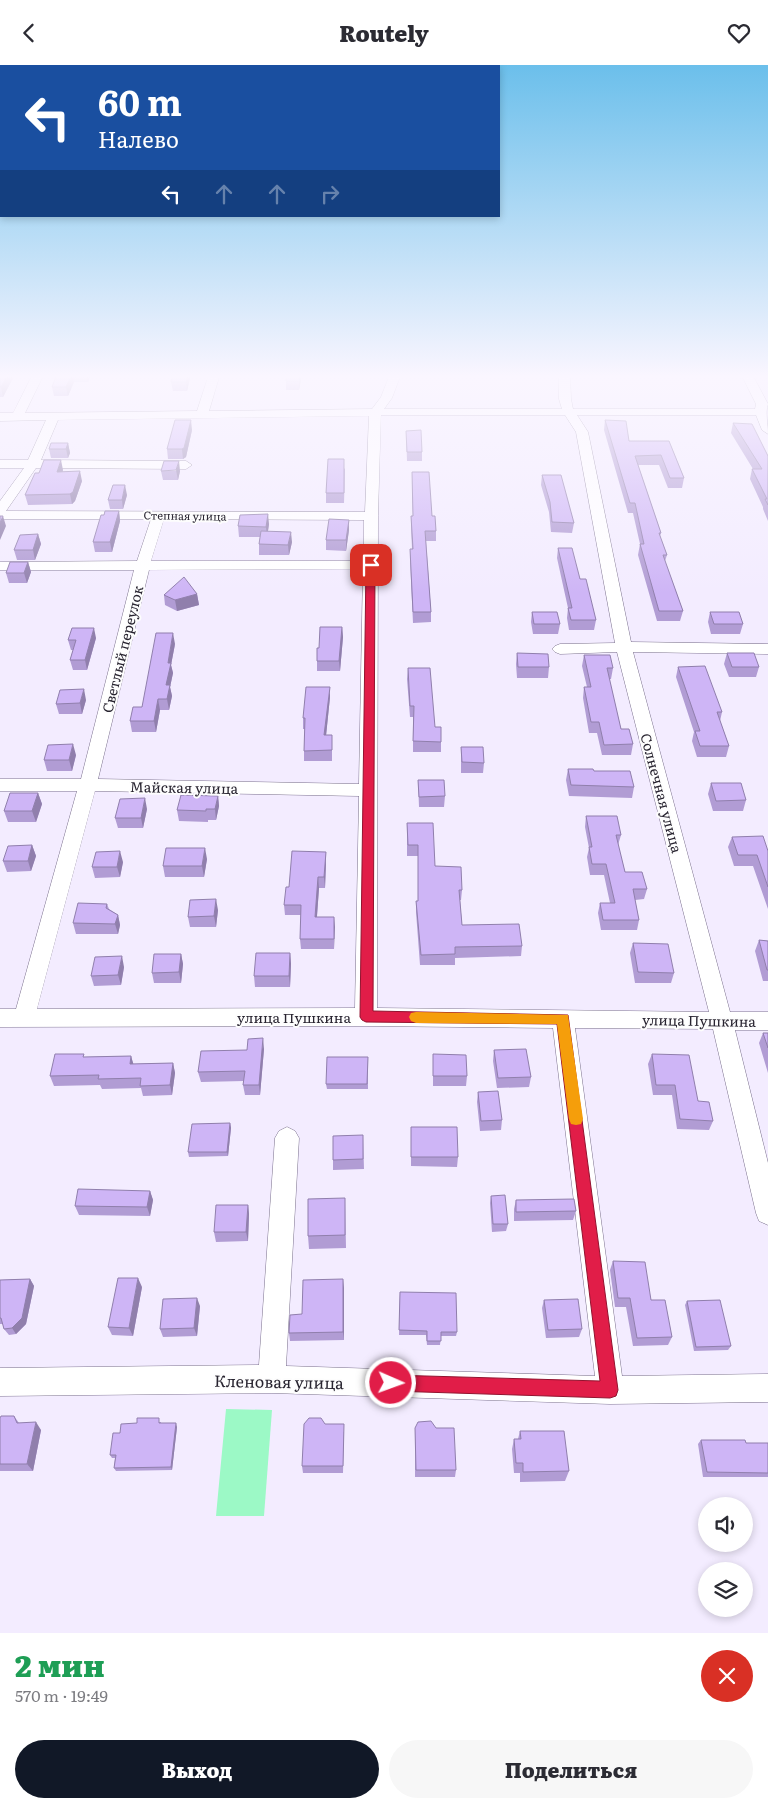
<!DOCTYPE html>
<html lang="ru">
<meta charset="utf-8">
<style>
body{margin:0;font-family:Literata,serif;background:#f7f7f7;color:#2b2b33;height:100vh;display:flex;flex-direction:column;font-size:19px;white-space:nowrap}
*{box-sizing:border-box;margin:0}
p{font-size:16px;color:#7c7c81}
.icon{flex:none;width:28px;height:28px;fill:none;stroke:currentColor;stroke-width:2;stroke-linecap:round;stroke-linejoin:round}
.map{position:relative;height:1568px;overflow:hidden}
.details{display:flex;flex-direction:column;background:#fff;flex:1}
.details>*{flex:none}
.banner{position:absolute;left:0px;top:0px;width:500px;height:152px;box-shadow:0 2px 8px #0003;background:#1a4fa0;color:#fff;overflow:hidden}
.controls{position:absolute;left:698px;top:1432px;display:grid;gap:10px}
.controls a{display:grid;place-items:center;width:55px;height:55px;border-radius:50%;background:#fff;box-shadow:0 2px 8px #0003;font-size:25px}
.pin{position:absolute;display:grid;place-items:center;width:42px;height:42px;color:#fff;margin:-21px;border-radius:10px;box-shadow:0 2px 8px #0006}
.me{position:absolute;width:55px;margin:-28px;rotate:92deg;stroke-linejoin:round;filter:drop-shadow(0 0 4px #0008)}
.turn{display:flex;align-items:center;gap:18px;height:105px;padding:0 15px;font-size:22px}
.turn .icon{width:65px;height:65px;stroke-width:2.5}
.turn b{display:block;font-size:35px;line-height:42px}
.lanes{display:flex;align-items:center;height:48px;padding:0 15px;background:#0003;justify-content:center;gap:25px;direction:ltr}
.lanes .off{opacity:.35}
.round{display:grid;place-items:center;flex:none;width:52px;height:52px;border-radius:26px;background:#f7f7f7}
.headline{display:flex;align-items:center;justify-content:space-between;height:85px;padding:0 15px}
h1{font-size:30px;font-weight:800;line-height:38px;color:#1e9e55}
.primary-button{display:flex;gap:10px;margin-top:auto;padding:10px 15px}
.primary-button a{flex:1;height:58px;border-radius:30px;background:#111827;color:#fff;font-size:20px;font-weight:800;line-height:58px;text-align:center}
.primary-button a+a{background:#f7f7f7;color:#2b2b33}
header{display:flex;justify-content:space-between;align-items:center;height:65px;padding:0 15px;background:#fff;font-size:22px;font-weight:800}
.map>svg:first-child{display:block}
</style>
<header><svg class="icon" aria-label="back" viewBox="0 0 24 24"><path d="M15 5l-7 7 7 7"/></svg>Routely<svg class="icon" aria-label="heart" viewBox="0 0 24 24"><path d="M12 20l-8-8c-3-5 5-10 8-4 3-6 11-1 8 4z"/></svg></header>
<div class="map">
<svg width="768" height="1568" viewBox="0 0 768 1568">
<rect width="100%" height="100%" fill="#f3ecff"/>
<!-- green -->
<path fill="#9cf9c6" d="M226 1344 272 1345 264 1451H216Z"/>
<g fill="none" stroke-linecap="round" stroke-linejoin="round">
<defs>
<path id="minor" d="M33 309H44L25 348 197 346 209 309H220L209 346 372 344 381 332 390 309H401L392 333 384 344H562L559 334V309H570L571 334 573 344H755L756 339 741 309H752L768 339C765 348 768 358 768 369L762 365 756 350H577L588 367 631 577 768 579V589L633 587 730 947H768V965H735L768 1098V1160L759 1156 756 1148 713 964 575 963 622 1311 768 1309V1337L610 1339 272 1328 0 1331V1303L259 1300 275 1073 279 1066 287 1062 295 1066 299 1073 286 1301 595 1311 553 963 366 961 0 962V944H16L77 726H0V714H81L134 505H0V497L137 496 151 454H0V436L24 403H0V395H28L46 355 0 356V348H13ZM381 350H565L576 367 615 578 560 579 555 581 552 584 555 587 560 589 617 587 709 947 377 943 378 451ZM369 351 365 447 6 446 36 403 186 404 192 400 186 396 41 395 58 355ZM164 454 364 455V496H151ZM363 504 359 719 98 714 149 505ZM95 726 359 731 355 943 37 944Z"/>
</defs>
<!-- minor casing -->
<use href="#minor" stroke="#7b718d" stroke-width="1"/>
<!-- minor -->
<use href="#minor" fill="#fff" fill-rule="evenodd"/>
</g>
<!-- wall -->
<path fill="#b19cd4" d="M0 309H12L13 313 3 332H0Z
M57 309H91L88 317H74L68 331H54L52 322Z
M191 309 187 326H173L171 317Z
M302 309 299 325H286V316Z
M605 355 629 376H669L684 413 682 423H668L659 400H638L661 468 660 471 667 490 665 496 683 546 680 556H657L638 490 640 479 633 448H628L604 365Z
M733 358 768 391V456L763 444V442L750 414 752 404H753L731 368Z
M192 365 186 392 183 394H168L167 384Z
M406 366 422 387V396H407Z
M68 378 70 388 68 393H51L49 384Z
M345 403 344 438H326V428Z
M63 405V407L82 416 75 436 72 439 28 440 25 430Z
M161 406H180L178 415H163Z
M412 407 432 451 436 466V476H426L431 547V557L413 558 410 494V484H412L411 461V451H413Z
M542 410 574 458 572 468 551 467 549 447 541 420Z
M127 430 123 444H110L108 435Z
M119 446 120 456 112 487H95L93 477 104 450Z
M349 455V465L346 486 326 485V475Z
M269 459 268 466 292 477 289 490H259V479L260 472H239L238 461Z
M38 469 41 479 35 495H17L14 485Z
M558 483 580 514 596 555 594 565H569L567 553 568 543 557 493Z
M28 497 31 507 27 518H9L6 508Z
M197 529 199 540 177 546 165 540 164 530Z
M532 547 560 559 558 569H533L531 557Z
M710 547 743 559 740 569H711L708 557Z
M342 562 343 572 340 606H317V596L319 583Z
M96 573 87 605H73L70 595 73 585H71L68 575Z
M175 579 171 600 173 608 170 622 172 631 169 645H160L156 667H132L130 656 142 642Z
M517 588 549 602 548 613H517L516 599Z
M727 588 759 602 756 612H729L724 599Z
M584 590 613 603 611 614H609L621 664 633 679 631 690H602L597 668H589L583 633 584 622H587L582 601Z
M678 602 722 647 720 656 729 681 726 692H697L692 676 694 667 676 612Z
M408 603 441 677V687H413V652H410L407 614Z
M330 632 326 670H332V696H304V686L305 664H303V653Z
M86 635 82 649H59L56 639Z
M461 682 484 698 483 708H461Z
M76 690 72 706H47L44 695Z
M568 704 594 706 634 722 632 733 569 731 566 715Z
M418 715 445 731 444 742H419Z
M711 718 746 735 743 746H713L708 729Z
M38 728 42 739 36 757H8L4 746Z
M218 731 219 741 216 755H208V757L179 756 177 745Z
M147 744 143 763H118L115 753Z
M586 751 621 770 618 780 625 807 647 824 644 834 635 835 639 855 637 865H601L598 848 600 838H610L604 810H590L587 792 589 783 585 762Z
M407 758 435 801 462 825 461 835H460L462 860 522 881 521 891 455 893V900H420L416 847V836H418V791H407Z
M732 772 768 786V844L753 801H734L728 782Z
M32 780 36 791 31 806 7 807 3 796Z
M326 787V797L325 823H319L317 852H334V884H301L300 874 301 850H285L284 840 289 822Z
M207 794 204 812H165L163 801Z
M123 797 120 812 95 813 92 802Z
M107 839 109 844 118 850 120 860 118 869H76L73 858Z
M218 845 216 862H190L188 852Z
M759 875 768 876V916H763L755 886Z
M633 878 674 908 671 918H635L630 888Z
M290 888 291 899 290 922H255L254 911Z
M181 889 183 899 181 918H154L152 908Z
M124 902 121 920 94 921 91 911Z
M763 968H768V1008L759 978Z
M264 984 260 1030H245L243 1020 244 1016 201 1017 198 1007 247 985Z
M494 985 531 1012 529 1022 497 1023 493 996Z
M433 989 467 1011 466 1021H433Z
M652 989 698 1036 713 1056 709 1065 677 1064 672 1030H653L648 999Z
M131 991 133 999 173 998 175 1008 172 1030 143 1031 141 1023 102 1024 100 1020 54 1021 50 1011 85 992Z
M368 992V1024H327L326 1019Z
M478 1027 502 1055 501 1065 480 1066 477 1037Z
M230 1058 231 1063 228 1091 189 1092 188 1087Z
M411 1062 458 1092 457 1102 411 1101Z
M363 1070 364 1104 333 1105V1095Z
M150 1126 153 1135 150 1151 79 1150 75 1141Z
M491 1131 508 1159 506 1166 492 1167 490 1138Z
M345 1133 346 1183 309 1184 308 1171Z
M516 1135 576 1146 573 1155 514 1156V1144Z
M248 1140 249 1149 248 1176 216 1177 214 1167Z
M613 1196 651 1235 672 1272 668 1280 633 1281 626 1242H615L610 1205Z
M30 1214 34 1221 26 1259 16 1269 9 1270 4 1264 3 1259H0V1215Z
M343 1214 344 1275 290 1276 289 1268 302 1249Z
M142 1222 133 1271 112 1270 108 1262Z
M400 1227 457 1267 456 1271H441L440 1280H427L426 1270H399Z
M544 1235 582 1264 579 1272 546 1273 542 1243Z
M687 1236 731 1281 728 1285 694 1286 685 1240Z
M200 1241 197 1271 163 1272 160 1264Z
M14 1351 19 1358 41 1365 33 1406H0V1353Z
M161 1357V1358L177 1362 172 1405 116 1406 114 1403 115 1393H112L110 1390 120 1368 137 1358Z
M325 1359 344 1367 343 1408H303L302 1401Z
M415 1363 456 1405 455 1412H415Z
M520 1366 569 1406 565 1416 520 1417V1408H514L512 1384 514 1374H518Z
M701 1375 746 1378H768V1412H703L698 1379Z"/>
<!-- shaded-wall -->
<path fill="#907fac" d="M8 309H12L13 313 3 332 1 322Z
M72 309 74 317 68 331 66 322Z
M86 309H91L88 317Z
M188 309H191L187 326 186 317Z
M300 309H302L299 325V316Z
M191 355 192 365 186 392 183 394 182 384Z
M68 378 70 388 68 393 66 384Z
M61 395 63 405 59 416 57 407Z
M179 396 180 406 178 415 176 405Z
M80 406 82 416 75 436 72 439 70 429Z
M125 420 127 430 123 444 122 435Z
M119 446 120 456 112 487 110 477Z
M268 449 269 459 267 472 266 462Z
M3 451 6 461 0 475V458Z
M349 455V465L346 486V475Z
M291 467 292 477 289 490 288 480Z
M38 469 41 479 35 495 33 485Z
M28 497 31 507 27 518 24 508Z
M197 529 199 540 177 546 175 535Z
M342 562 343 572 340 606 339 596Z
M94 563 96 573 87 605 85 595Z
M173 568 175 579 171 600 173 608 170 622 172 631 169 645 167 634 166 620 168 598Z
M330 622V632L325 681 324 670Z
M84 624 86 635 82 649 80 638Z
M158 634 160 645 156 667 154 656Z
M73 679 76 690 72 706 69 695Z
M38 728 42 739 36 757 32 746Z
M218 731 219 741 216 755 215 744Z
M145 733 147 744 143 763 141 753Z
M32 780 36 791 31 806 28 796Z
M205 783 207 794 204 812 202 801Z
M120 786 123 797 120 812 117 802Z
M326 787V797L325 823 324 812Z
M318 812 319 823 316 863 315 852Z
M216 834 218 845 216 862 214 851Z
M118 850 120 860 118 869 115 859Z
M334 852 335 862 334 884Z
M290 888 291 899 290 922 289 911Z
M181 889 183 899 181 918 179 907Z
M122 891 124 902 121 920 118 910Z
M263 973 264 984 260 1030 259 1020Z
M131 991 134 1001 130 999Z
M173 998 175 1008 172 1030 170 1020Z
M230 1058 231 1063 228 1091 227 1087Z
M150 1126 153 1135 150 1151 147 1142Z
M248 1140 249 1149 248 1176 246 1167Z
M138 1213 142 1222 133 1271 129 1263Z
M30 1214 34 1221 26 1259 16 1269 12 1263Z
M343 1214 344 1223V1275L343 1267Z
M197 1233 200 1241 197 1271 194 1263Z
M36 1357 41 1365 33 1406 27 1399Z
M176 1358 177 1362 172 1405 171 1402Z"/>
<!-- building -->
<path fill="#ceb5f6" stroke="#907fac" d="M0 309H8L1 322H0Z
M57 309H72L66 322H52Z
M173 309H188L186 317H171Z
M287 309H300L299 316H286Z
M175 355H191L184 383 182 384H167Z
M605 355 626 356 629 376H669L684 413H670L661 390 635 391 661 468H659L667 490H663L683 546H659L640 479H644L635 438H630Z
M733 358 752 359 768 391V440L765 434H767L752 404H762Z
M421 365 422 387H407L406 366Z
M51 378H68L66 384H49Z
M328 394H344V428H326Z
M44 395H61L57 407 80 406 73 427 70 429 25 430 35 408H39Z
M164 396H179L176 405 161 406Z
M412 407H429L432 451H435L436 466H425L431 547H413L410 484H413L411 451H413Z
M542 410H561L574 458 552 457 550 437Z
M113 420H125L122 435H108Z
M105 446H119L110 477H93L101 450H104Z
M268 449 266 462 238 461 240 450Z
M0 451H3L0 458Z
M329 454 349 455 346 475H326Z
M261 466 291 467 288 480 259 479Z
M38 469 33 485H14L20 470Z
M558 483H572L580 514H586L596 555H571L568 543H572Z
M10 497H28L24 508H6Z
M184 512 197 529 175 535 164 530Z
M532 547H557L560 559H534Z
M710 547H739L743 559H714Z
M320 562H342L339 596H317V583H319Z
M72 563H94L85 595H70L76 575H68Z
M156 568H173L168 598H171L166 620H170L167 634H158L154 656H130L133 642H142Z
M517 588 548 589 549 602H518Z
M727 588H754L759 602H732Z
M584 590H610L613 603H607L621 664H629L633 679 604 680 599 657H591L584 622H591Z
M705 601 722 647H717L729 681H700L695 666H700L678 602Z
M408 603H430L435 662H441V677L413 676 414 641H410Z
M306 622H330L324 670H332V685L304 686 305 653H303Z
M84 624 80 638 56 639 60 625Z
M73 679 69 695H44L48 680Z
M461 682H483L484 698 462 697Z
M568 704H593L594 706H630L634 722 571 720Z
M418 715H444L445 731 419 732Z
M711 718H741L746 735 716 736Z
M10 728H38L32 746H4Z
M181 730 218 731 215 744H206V746L177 745Z
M145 733 141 753H115L120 734Z
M586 751H617L621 770H616L625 807H642L647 824H633L639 855H603L600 838H615L606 799H592L589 782H592Z
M407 758H433L435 801 461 802 462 825H459L462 860 519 859 522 881 455 882V889L421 890 416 836H418V780H408Z
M763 771 768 786V822L757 790H738L732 772Z
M32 780 28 796H3L8 781Z
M166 783H205L202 801H163Z
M120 786 117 802H92L96 787Z
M292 786 326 787 324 812H318L315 852H334V874H300L301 840H284L286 822H289Z
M216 834 214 851 188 852 190 835Z
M78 838 107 839 106 843 118 850 115 859 73 858Z
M759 875 768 876V905H767Z
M633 878 668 879 674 908 638 907Z
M256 888H290L289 911H254Z
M154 889H181L179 907 152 908Z
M122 891 118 910 91 911 95 892Z
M763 968H768V983Z
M263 973 259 1020H243L245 1006 198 1007 201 986 247 985 248 974Z
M526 984 531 1012 498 1013 494 985Z
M55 989H84L83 992 131 991 130 999 173 998 170 1020 140 1021 141 1013 98 1014 99 1010 50 1011Z
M433 989 466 990 467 1011H433Z
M652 989 689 990 698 1036 709 1037 713 1056 680 1054 675 1020H656Z
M327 992H368L367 1019H326Z
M498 1026 502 1055 481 1056 478 1027Z
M230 1058 227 1087H188L192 1059Z
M411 1062H457L458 1092H411Z
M363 1070V1094L333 1095V1071Z
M78 1124 150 1126 147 1142 75 1141Z
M505 1130 508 1159H493L491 1131Z
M345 1133V1170L308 1171V1134Z
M574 1134 576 1146 516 1147V1135Z
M216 1140H248L246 1167H214Z
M613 1196 645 1197 651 1235H665L672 1272 637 1273 630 1233H618Z
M118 1213H138L129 1263 108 1262Z
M30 1214 22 1253 12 1263 4 1264 1 1253H0V1215Z
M343 1214V1267L289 1268 290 1250 302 1249 303 1215Z
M400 1227 456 1228 457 1267H441V1276H427V1266L399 1265Z
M197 1233 194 1263 160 1264 163 1234Z
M578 1234 582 1264 548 1265 544 1235Z
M720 1235 731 1281 696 1282 687 1236Z
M1 1351H14L17 1358 36 1357 27 1399H0V1353Z
M137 1353H159V1358H176L171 1402 114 1403 116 1390H110L113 1368H120L121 1359 137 1358Z
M309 1353H321L325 1359H344L343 1401H302L304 1359Z
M431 1356 436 1363H454L456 1405H416L415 1363 418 1357Z
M520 1366H564L569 1406 523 1407V1398H516L514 1374H521Z
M701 1375H745L746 1378H768V1408L707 1407Z"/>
<!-- sky -->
<linearGradient id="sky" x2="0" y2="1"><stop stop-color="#6bbfeb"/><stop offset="0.59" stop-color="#faf6ff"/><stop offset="1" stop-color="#faf6ff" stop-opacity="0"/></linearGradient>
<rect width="768" height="528" fill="url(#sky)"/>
<!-- route -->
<path fill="#e11d48" stroke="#92132f" d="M371 497 375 500 373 946 568 950 618 1325 616 1331 610 1333 391 1326 385 1324 383 1318 385 1312 391 1310 600 1316 557 959 366 957 362 955 360 952 366 500Z"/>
<!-- slow -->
<path fill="#f59e0b" d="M416 947 568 950 583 1054 581 1059 576 1060 571 1059 569 1054 557 959 416 958 411 956 409 952 411 948Z"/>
<g text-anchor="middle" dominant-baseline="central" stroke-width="4" stroke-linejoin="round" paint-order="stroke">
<!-- far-street labels -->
<g font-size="11" fill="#282430" stroke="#fdfdfd">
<text transform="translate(185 450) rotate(1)">Степная улица</text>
</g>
<!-- street labels -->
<g font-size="14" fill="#282430" stroke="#fdfdfd">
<text transform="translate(122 584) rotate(-76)">Светлый переулок</text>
<text transform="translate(184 722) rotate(1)">Майская улица</text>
<text transform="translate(662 728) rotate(75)">Солнечная улица</text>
<text x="294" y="952">улица Пушкина</text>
<text transform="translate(699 955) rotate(1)">улица Пушкина</text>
</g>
<!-- near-street labels -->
<g font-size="16" fill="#282430" stroke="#fdfdfd">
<text transform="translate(279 1316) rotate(1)">Кленовая улица</text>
</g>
</g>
</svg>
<div class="controls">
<a><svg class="icon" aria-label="sound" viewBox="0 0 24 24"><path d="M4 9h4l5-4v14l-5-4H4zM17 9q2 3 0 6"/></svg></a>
<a><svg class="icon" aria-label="layers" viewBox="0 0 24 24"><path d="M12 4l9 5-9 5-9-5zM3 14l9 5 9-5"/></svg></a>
</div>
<div class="pin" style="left:371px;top:500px;background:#d93025"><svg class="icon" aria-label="arrive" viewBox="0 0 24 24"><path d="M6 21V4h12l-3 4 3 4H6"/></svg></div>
<svg class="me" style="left:391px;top:1318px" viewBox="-20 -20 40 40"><circle r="17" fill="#e11d48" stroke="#fff" stroke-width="3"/><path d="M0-11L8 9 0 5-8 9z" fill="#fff"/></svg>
<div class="banner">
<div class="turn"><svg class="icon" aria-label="left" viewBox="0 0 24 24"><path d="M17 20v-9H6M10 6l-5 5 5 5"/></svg><div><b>60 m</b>Налево</div></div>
<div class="lanes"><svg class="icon" aria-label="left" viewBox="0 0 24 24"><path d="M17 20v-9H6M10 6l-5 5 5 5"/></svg><svg class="icon off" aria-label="ahead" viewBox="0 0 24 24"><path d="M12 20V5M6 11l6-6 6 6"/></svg><svg class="icon off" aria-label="ahead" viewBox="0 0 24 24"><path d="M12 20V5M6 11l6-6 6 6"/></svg><svg class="icon off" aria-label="right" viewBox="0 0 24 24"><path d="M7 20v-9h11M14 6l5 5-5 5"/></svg></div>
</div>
</div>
<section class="details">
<div class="headline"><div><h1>2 мин</h1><p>570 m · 19:49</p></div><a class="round" style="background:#d93025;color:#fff"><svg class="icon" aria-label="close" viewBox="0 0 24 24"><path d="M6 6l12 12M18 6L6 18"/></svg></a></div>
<div class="primary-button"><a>Выход</a><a>Поделиться</a></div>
</section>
